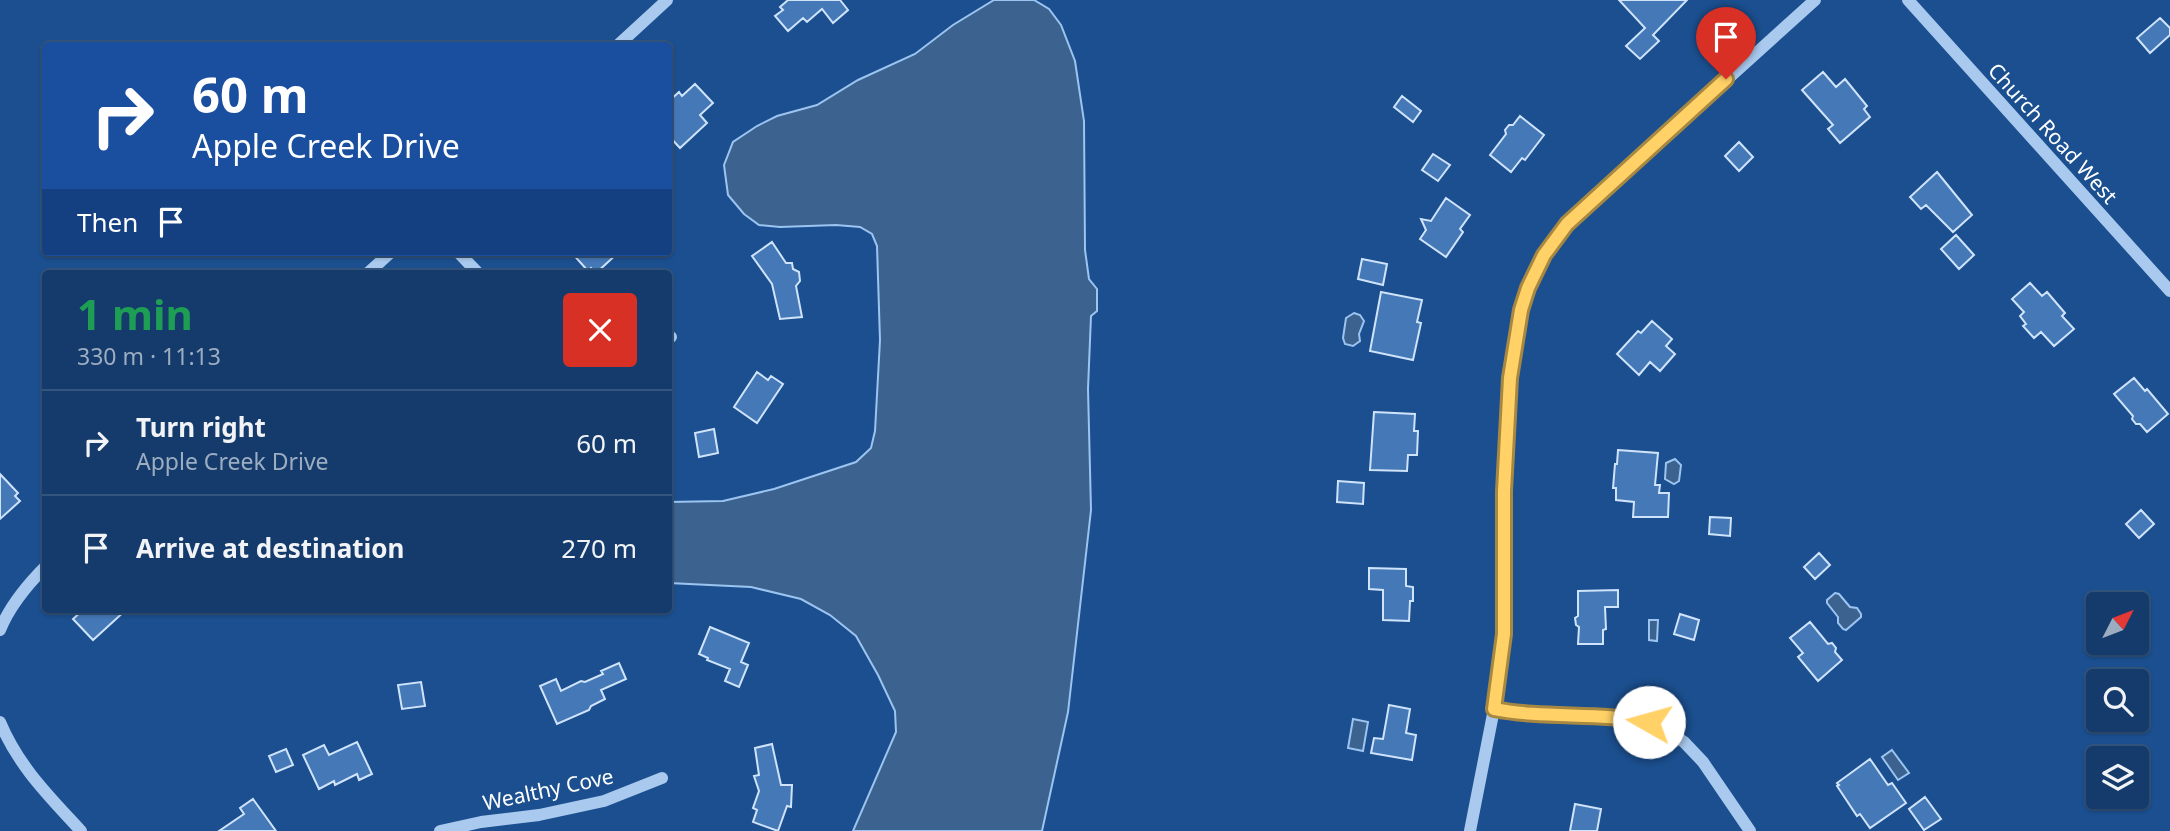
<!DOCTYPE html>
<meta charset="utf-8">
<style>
body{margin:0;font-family:"Noto Sans",sans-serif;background:#1d4271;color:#f1f3f6;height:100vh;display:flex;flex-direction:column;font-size:26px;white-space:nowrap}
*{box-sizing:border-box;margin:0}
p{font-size:23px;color:#9dadc1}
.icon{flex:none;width:38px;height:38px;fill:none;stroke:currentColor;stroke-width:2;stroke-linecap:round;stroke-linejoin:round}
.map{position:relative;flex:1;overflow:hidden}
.details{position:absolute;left:42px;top:270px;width:630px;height:343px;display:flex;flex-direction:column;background:#143b6b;border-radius:7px;box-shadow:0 2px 5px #0004,0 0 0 2px #33557e}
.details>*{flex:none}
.guide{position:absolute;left:42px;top:42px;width:630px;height:214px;border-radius:7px;box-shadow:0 2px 5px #0004,0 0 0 2px #33557e;background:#1a4fa0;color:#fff;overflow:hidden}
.needle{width:46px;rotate:48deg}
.controls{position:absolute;left:2086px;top:592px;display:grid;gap:14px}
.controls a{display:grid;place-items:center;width:63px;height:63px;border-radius:7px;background:#143b6b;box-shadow:0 2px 5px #0004,0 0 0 2px #33557e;font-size:35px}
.pin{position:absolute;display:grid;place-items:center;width:60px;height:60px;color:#fff;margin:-72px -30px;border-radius:50% 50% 50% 0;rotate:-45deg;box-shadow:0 0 7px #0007}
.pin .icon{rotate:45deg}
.me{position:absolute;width:77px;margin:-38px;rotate:277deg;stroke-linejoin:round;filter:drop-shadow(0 0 5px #0008)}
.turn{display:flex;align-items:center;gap:24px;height:147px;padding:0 35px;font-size:32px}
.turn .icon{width:91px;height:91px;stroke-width:2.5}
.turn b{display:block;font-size:49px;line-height:60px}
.then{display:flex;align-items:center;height:66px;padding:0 35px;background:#0003;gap:14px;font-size:26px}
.round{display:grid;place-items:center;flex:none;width:74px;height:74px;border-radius:7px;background:#1d4271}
.head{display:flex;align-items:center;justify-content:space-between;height:119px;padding:0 35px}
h1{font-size:42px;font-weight:700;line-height:52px;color:#1e9e55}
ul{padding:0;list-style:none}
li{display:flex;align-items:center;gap:21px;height:105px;padding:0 35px;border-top:2px solid #33557e}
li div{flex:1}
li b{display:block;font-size:26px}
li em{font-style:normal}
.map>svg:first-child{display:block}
</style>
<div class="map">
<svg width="2170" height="831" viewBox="0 0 2170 831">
<rect width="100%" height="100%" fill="#1b4f8f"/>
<!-- water -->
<path fill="#3c6290" stroke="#9cc4f0" stroke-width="2" d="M994 0H1034L1049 9 1061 25 1075 61 1084 121 1085 250 1089 279 1097 289V311L1091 316 1088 389 1091 510 1068 712 1042 831H853L896 732 895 711 878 675 856 636 830 615 801 599 751 587 669 583 668 502 723 501 774 489 856 462 871 448 875 431 880 340 877 246 872 234 860 227 836 225 780 227 759 225 744 214 728 195 724 165 733 142 757 126 777 116 817 105 858 80 915 54 953 25Z
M1354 313 1360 315 1364 321 1359 334 1360 341 1353 346 1345 344 1343 338 1346 318Z
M1675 459 1681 465 1679 481 1674 484 1665 479 1666 463Z
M1835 593 1839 594 1850 607 1857 608 1861 614V617L1846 630 1843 629 1838 623V617L1827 603V600Z
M1649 620H1658L1657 641 1649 640Z
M1353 719 1368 722 1363 751 1348 748Z
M1892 750 1909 773 1898 780 1882 757Z"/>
<!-- building -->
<path fill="#4478b7" stroke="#cfe3fa" stroke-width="2" d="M788 0H840L848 10 833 23 822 9 807 22 803 18 788 31 775 16 783 10 780 7Z
M1619 0H1687L1653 35 1659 41 1640 59 1626 46 1645 28Z
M2160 18 2170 28V35L2150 53 2137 38Z
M1823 72 1836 87 1845 79 1867 106 1864 109 1870 117 1840 143 1828 129 1833 125 1802 90Z
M695 84 713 103 700 115 707 123 680 148 668 135V102L679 92 682 96Z
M1402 96 1421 111 1413 122 1394 107Z
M1520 116 1544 135 1525 160 1522 158 1511 172 1490 155 1506 134 1505 130 1509 125H1513Z
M1739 142 1753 157 1739 171 1725 156Z
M1433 154 1450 165 1438 181 1422 170Z
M1937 172 1972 215 1953 232 1926 205 1921 209 1910 197Z
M1446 198 1470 215 1460 229 1463 232 1446 257 1420 239 1426 230 1421 219 1431 221Z
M1956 235 1974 255 1959 269 1941 249Z
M772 242 786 263H792L793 269 799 272 800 281 796 286 802 317 780 319 772 284 752 256Z
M571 252H619L596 273 591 268 588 271Z
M1362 259 1387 264 1383 285 1358 279Z
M2030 283 2042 296 2047 292 2065 313 2062 316 2074 329 2054 346 2041 332 2034 338 2023 326 2026 324 2020 316 2024 312 2012 299Z
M1381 292 1422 300 1417 322 1421 323 1413 360 1370 351Z
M1652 321 1672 339 1666 346 1675 354 1660 371 1650 362 1639 375 1617 354 1638 331 1641 333Z
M757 372 768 380 771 376 783 384 757 423 734 407Z
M2134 378 2145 391 2147 389 2168 414 2147 432 2140 424H2136L2132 419 2133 416 2114 394Z
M1374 412 1415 414 1414 431H1418L1417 455H1408L1407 471 1370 470Z
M714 429 718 453 699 457 695 433Z
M1618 450 1658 453 1655 485H1660L1659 493H1669L1668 517H1633L1634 502 1616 500V488H1613L1615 464H1617Z
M0 474 18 493 15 496 20 501 0 519Z
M1338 481 1364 483 1363 504 1337 502Z
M2141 510 2154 524 2139 538 2126 524Z
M1710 517 1731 518 1730 536 1709 534Z
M1819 553 1830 565 1815 579 1804 567Z
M1369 568 1406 569V586L1413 587V601H1410L1409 621 1383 620V590L1369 589Z
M1618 590V607H1605L1606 629 1603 630V644H1578L1579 627 1576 625 1575 618 1578 616V591Z
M84 609H127L93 640 73 619Z
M1680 614 1699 620 1694 640 1674 634Z
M1810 622 1828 644 1832 643 1836 648 1835 652 1842 660 1818 681 1798 657 1803 653 1790 638Z
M710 627 749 643 741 662 748 665 739 687 725 681 730 669 707 660 708 658 699 654Z
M619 663 626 679 601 690 605 699 591 706 589 710 557 724 540 686 556 679 561 691 581 681 585 682 603 674 601 671Z
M421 682 425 706 402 709 398 685Z
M1389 705 1410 709 1406 733 1416 735 1412 760 1371 753 1374 738 1383 739Z
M357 742 372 774 359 780 357 774 335 785 334 781 319 789 303 755 324 745 329 755Z
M772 744 781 785H792L791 807 787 806 778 831 753 822 757 810 753 808 759 791 754 776 759 775 755 748Z
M286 749 293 765 276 772 269 756Z
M1870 759 1888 785 1892 783 1906 803 1870 828 1860 814 1857 816 1837 786 1839 785 1837 783Z
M1925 797 1941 819 1924 830 1909 809Z
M253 799 276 831H219L244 814 240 808Z
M1575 804 1601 809 1597 831H1570Z"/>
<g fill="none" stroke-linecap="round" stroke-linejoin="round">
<!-- minor -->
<path stroke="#a9c9ee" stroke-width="12" d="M1908 0 2170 291
M617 46 667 0
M458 252 478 273
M368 273 391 252
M668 337H671
M0 630C10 605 27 585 46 566
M1494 709 1527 714 1637 720 1661 726 1684 742 1703 762 1750 831
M0 722C19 767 48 795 81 831
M440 831 481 822 539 815 604 801 662 778
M1470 831 1494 709 1504 634V491L1512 353 1521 310 1528 288 1544 255 1567 224 1815 0"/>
</g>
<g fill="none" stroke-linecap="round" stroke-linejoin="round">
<defs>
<path id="route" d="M1649 722C1598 712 1545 719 1494 709L1504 634V491L1510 378 1521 310 1528 288 1544 255 1567 224 1726 79"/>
</defs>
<!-- route casing -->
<use href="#route" stroke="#a68842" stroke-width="18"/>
<!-- route -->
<use href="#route" stroke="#ffd166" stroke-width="12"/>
</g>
<g text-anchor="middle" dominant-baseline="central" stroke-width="7" stroke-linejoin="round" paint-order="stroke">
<!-- street labels -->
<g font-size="21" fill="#fff" stroke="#1b4f8f">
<text transform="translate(2053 133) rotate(48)">Church Road West</text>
<text transform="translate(548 789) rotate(-12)">Wealthy Cove</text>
</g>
</g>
</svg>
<div class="controls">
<a><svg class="needle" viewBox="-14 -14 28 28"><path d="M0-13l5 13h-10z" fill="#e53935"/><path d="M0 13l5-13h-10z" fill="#9dadc1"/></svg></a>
<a><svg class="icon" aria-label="search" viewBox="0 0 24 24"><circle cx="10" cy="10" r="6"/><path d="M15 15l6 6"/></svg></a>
<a><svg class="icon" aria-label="layers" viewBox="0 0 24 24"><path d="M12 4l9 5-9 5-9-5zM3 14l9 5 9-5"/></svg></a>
</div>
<div class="pin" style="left:1726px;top:79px;background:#d93025"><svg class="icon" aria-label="arrive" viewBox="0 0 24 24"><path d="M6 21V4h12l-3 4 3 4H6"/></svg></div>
<svg class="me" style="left:1649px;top:722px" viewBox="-20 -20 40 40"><circle r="19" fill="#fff"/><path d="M0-13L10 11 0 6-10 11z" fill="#ffd166"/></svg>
<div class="guide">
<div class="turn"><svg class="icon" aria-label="right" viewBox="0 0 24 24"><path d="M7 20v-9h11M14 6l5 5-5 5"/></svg><div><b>60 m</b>Apple Creek Drive</div></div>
<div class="then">Then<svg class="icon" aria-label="arrive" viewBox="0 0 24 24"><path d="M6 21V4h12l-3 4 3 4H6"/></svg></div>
</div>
<section class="details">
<div class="head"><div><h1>1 min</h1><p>330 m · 11:13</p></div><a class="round" style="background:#d93025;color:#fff"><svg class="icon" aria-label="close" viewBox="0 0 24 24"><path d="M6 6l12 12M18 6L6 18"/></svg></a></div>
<ul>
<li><svg class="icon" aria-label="right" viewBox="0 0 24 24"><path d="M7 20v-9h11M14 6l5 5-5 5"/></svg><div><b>Turn right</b><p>Apple Creek Drive</p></div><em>60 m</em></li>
<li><svg class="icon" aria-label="arrive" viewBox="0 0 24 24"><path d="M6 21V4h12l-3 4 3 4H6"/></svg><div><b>Arrive at destination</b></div><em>270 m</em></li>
</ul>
</section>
</div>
